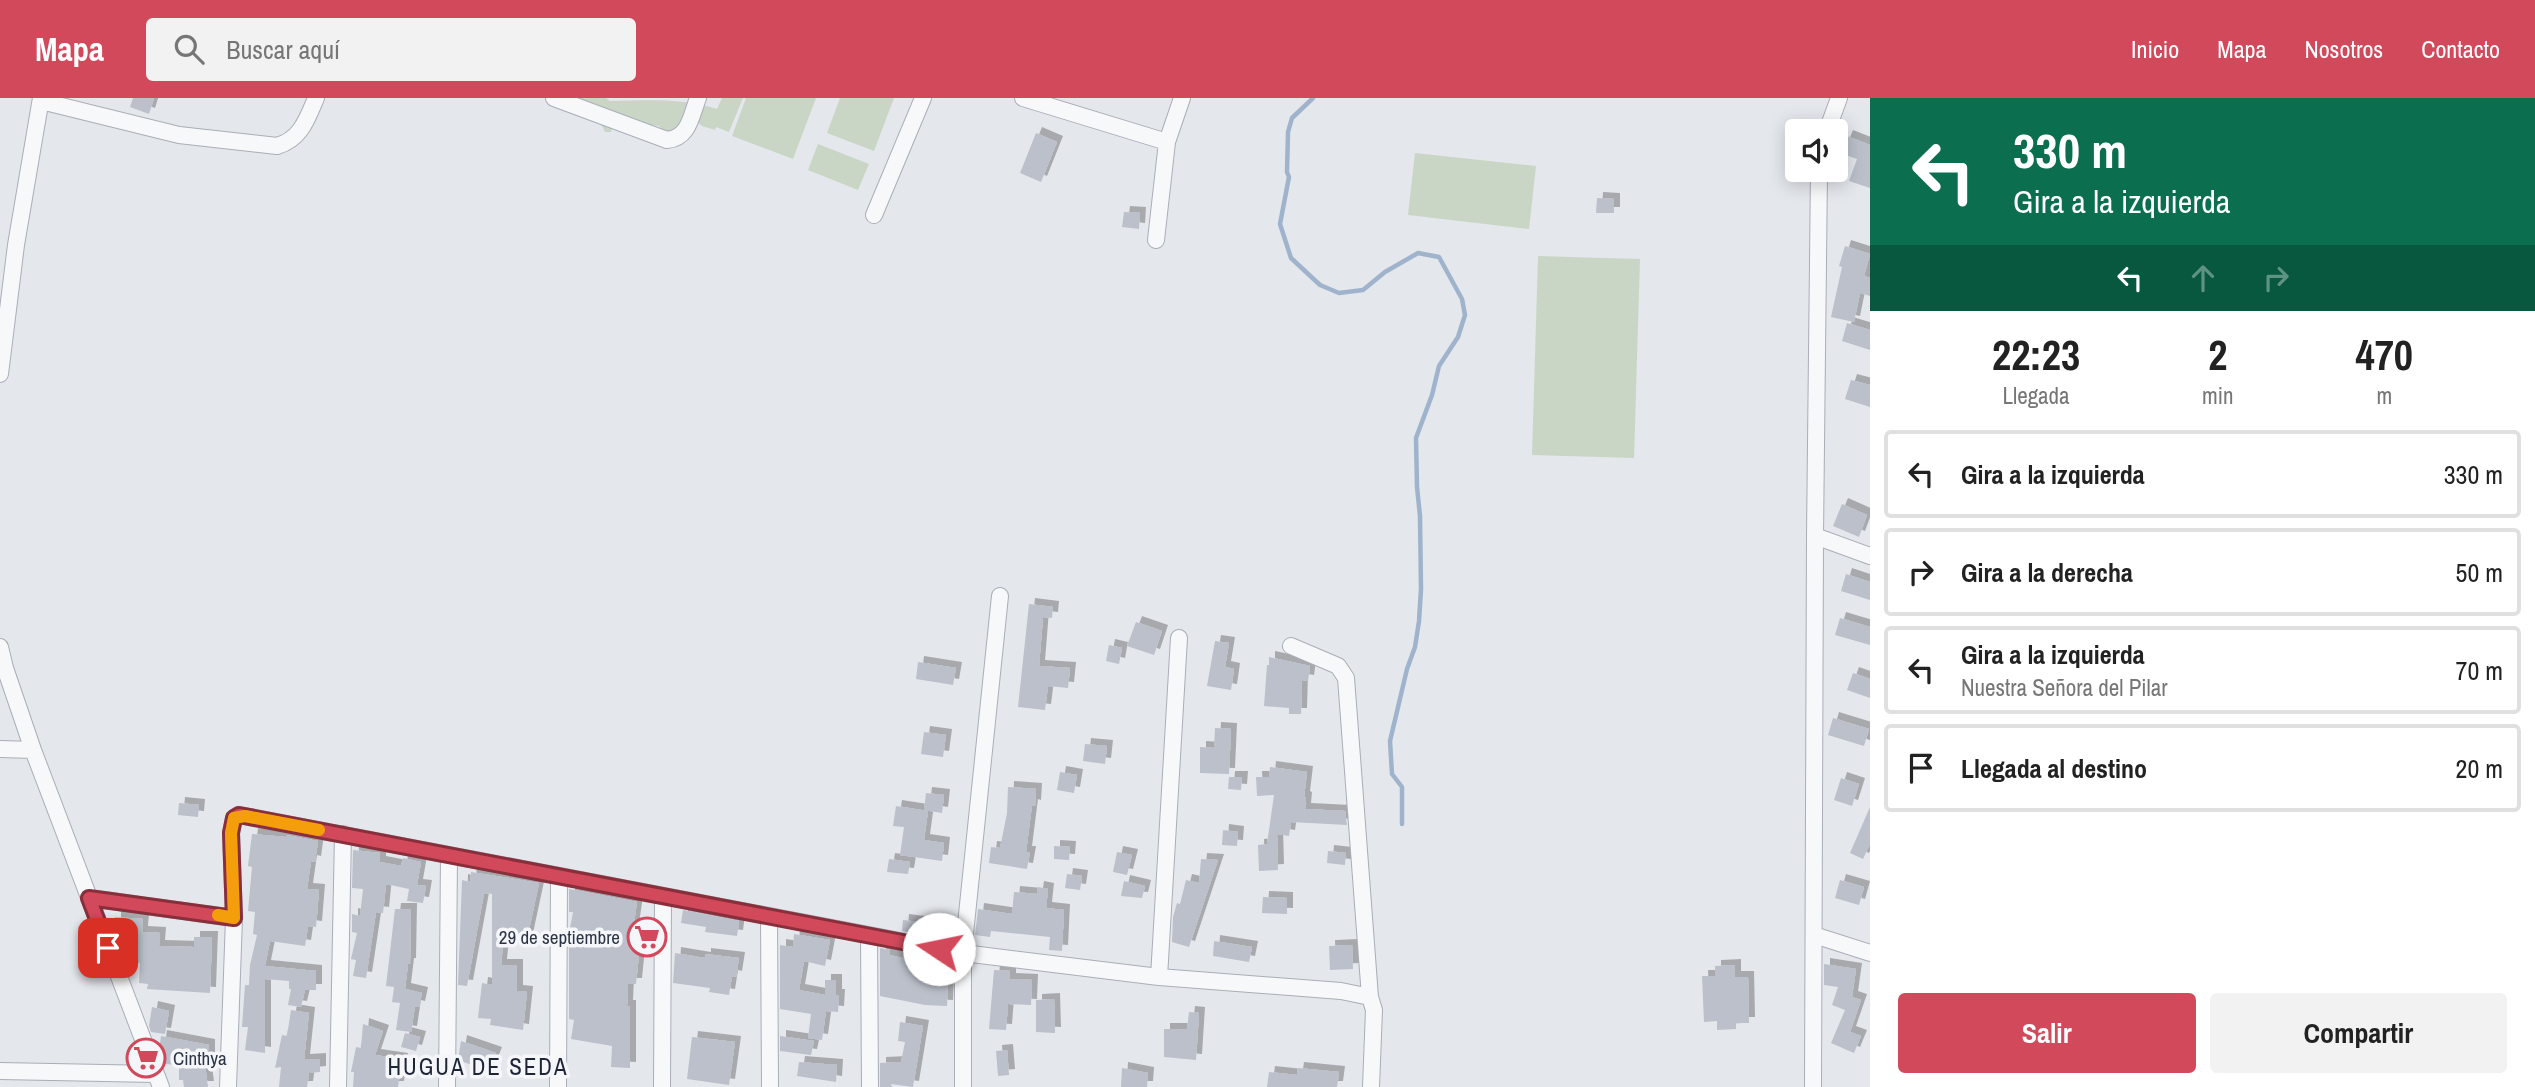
<!DOCTYPE html>
<html lang="es">
<meta charset="utf-8">
<style>
body{margin:0;font-family:"Archivo Narrow",sans-serif;background:#f2f2f2;color:#222;height:100vh;display:flex;flex-direction:column;font-size:26px;white-space:nowrap}
*{box-sizing:border-box;margin:0}
p{font-size:23px;color:#767676}
.icon{flex:none;width:38px;height:38px;fill:none;stroke:currentColor;stroke-width:2;stroke-linecap:round;stroke-linejoin:round}
.map{position:relative;flex:1;overflow:hidden}
.details{display:flex;flex-direction:column;background:#fff;width:665px}
.details>*{flex:none}
.top-card{background:#0b6e4f;color:#fff;overflow:hidden}
.controls{position:absolute;left:1785px;top:21px;display:grid;gap:14px}
.controls a{display:grid;place-items:center;width:63px;height:63px;border-radius:7px;background:#fff;box-shadow:0 4px 18px #0003;font-size:35px}
.pin{position:absolute;display:grid;place-items:center;width:60px;height:60px;color:#fff;margin:-30px;border-radius:14px;box-shadow:0 4px 10px #0006}
.me{position:absolute;width:77px;margin:-38px;rotate:281deg;stroke-linejoin:round;filter:drop-shadow(0 0 5px #0008)}
.turn{display:flex;align-items:center;gap:24px;height:147px;padding:0 28px;font-size:32px}
.turn .icon{width:91px;height:91px;stroke-width:2.5}
.turn b{display:block;font-size:49px;line-height:60px}
.lanes{display:flex;align-items:center;height:66px;padding:0 28px;background:#0003;justify-content:center;gap:35px;direction:ltr}
.lanes .off{opacity:.35}
.eta{display:flex;justify-content:space-evenly;align-items:center;height:119px;text-align:center}
.eta b{font-size:42px;font-weight:700;line-height:49px}
.primary-button{display:flex;gap:14px;margin-top:auto;padding:14px 28px}
.primary-button a{flex:1;height:80px;border-radius:7px;background:#d1495b;color:#fff;font-size:28px;font-weight:700;line-height:80px;text-align:center}
.primary-button a+a{background:#f2f2f2;color:#222}
ul{padding:0;list-style:none}
li{display:flex;align-items:center;gap:21px;height:88px;margin:0 14px 10px;padding:0 14px;border:4px solid #e0e0e0;border-radius:7px}
li div{flex:1}
li b{display:block;font-size:26px}
li em{font-style:normal}
header{display:flex;align-items:center;gap:42px;box-sizing:border-box;height:98px;padding:0 35px;background:#d1495b;color:#fff}
header strong{font-size:33px}
nav{display:flex;gap:38px;margin-inline-start:auto;font-size:24px}
.search{width:490px;height:63px;background:#f2f2f2;display:flex;align-items:center;gap:18px;box-sizing:border-box;padding:0 24px;border-radius:7px;color:#767676;font-size:26px}
main{display:flex;flex:1;min-height:0}
.map>svg:first-child{display:block}
</style>
<header>
<strong>Mapa</strong>
<div class="search"><svg class="icon" aria-label="search" viewBox="0 0 24 24"><circle cx="10" cy="10" r="6"/><path d="M15 15l6 6"/></svg>Buscar aquí</div>
<nav><a>Inicio</a><a>Mapa</a><a>Nosotros</a><a>Contacto</a></nav>
</header>
<main>
<div class="map">
<svg width="1870" height="989" viewBox="0 0 1870 989">
<defs>
<filter id="shadow"><feDropShadow dx="6" dy="-6" stdDeviation="0" flood-color="#0004"/></filter>
</defs>
<rect width="100%" height="100%" fill="#e4e7ec"/>
<!-- green -->
<path fill="#c9d6c5" d="M574 0H606L610 3C646 2 685 0 717 11L722 0H743L729 34 716 29 715 32 702 28 694 21 682 33 665 36 659 28 653 27 648 31 614 23 611 34H605C598 16 589 23 573 16Z
M746 0H816L793 61 732 38Z
M840 0H894L874 53 827 35Z
M818 46 869 66 858 92 808 72Z
M1415 55 1536 68 1529 131 1408 117Z
M1538 158 1640 161 1634 360 1532 357Z"/>
<g fill="none" stroke-linecap="round" stroke-linejoin="round">
<!-- stream -->
<path stroke="#9fb4cc" stroke-width="4.5" d="M1313 0 1292 20 1288 34 1287 74 1289 79 1280 126 1291 160 1320 187 1339 195 1363 192 1385 174 1418 155 1439 159 1462 201 1465 217 1458 239 1439 268 1432 297 1416 340 1417 389 1420 418 1421 491 1419 523 1415 549 1407 571 1390 643 1392 676 1402 689V726"/>
</g>
<!-- building -->
<path fill="#bbc0ca" filter="url(#shadow)" d="M133 0H154L149 16 130 9Z
M1036 35 1057 44 1041 84 1020 75Z
M1847 38 1870 47V90L1849 83 1857 61 1840 55Z
M1597 100 1614 101V115H1596Z
M1124 114 1140 115 1139 131 1122 129Z
M1845 148 1870 156 1864 178 1870 180V198L1860 195 1854 224 1831 219 1842 169 1839 168Z
M1847 225 1870 232V252L1842 243Z
M1851 282 1870 287V309L1845 301Z
M1842 406 1867 417 1859 439 1833 428Z
M1846 476 1870 484V502L1841 493Z
M1029 506 1053 509 1052 520 1043 519 1039 568 1070 570 1068 590 1048 588 1045 612 1018 609Z
M1840 520 1870 529V547L1835 537Z
M1136 524 1162 533 1154 557 1127 548Z
M1215 543 1229 545 1225 569 1234 571 1231 592 1207 588Z
M1109 547 1122 550 1119 566 1106 563Z
M1269 559 1310 568 1308 583 1302 582 1301 616H1289V610L1264 608 1267 567H1269Z
M918 564 956 570 953 587 916 581Z
M1853 575 1870 581V600L1847 592Z
M1833 620 1869 631 1864 648 1828 637Z
M1215 630 1231 631 1229 676 1200 675V649L1214 650Z
M924 634 946 637 943 659 921 656Z
M1085 646 1107 648 1105 666 1083 663Z
M1270 669 1307 674 1304 699 1306 700 1305 711 1345 713 1347 727 1291 724 1289 738 1277 736 1278 772 1259 773 1258 747 1267 746 1274 697 1257 698 1256 679H1269Z
M1060 674 1077 677 1074 695 1057 692Z
M1229 679H1242L1241 692 1228 691Z
M1841 680 1859 686 1852 708 1834 702Z
M1008 689 1036 691 1035 708 1032 707 1026 754H1030L1027 771 989 765 991 749 1000 750 1007 715Z
M926 695 944 697 942 715 924 712Z
M179 705 199 707 198 719 178 717Z
M896 708 928 713 924 742 944 745 942 763 900 757 904 729 893 728Z
M1870 709V746L1863 761 1850 755Z
M1223 732 1238 734 1237 748 1222 747Z
M252 736 286 739V737L318 743 315 764 311 763 307 791 319 792 316 829 308 828 305 848 270 843 265 868 316 873V892H305L301 909 288 907 291 891H289V883L265 881V955L245 952 248 929H242L245 887H249L250 867 257 837 253 836 255 814 248 813 252 769 248 768Z
M1054 748 1070 749 1069 762 1054 761Z
M353 752 380 755V764L401 768 403 760 421 764 417 787 426 788 423 805 407 803 409 791 386 786 383 815 376 814 366 880 353 878 356 862 351 861 357 835 352 834V816L360 818 363 791 352 790Z
M1328 753 1346 755 1345 767 1327 765Z
M1117 754 1132 757 1127 777 1113 774Z
M889 761 910 764 908 776 887 774Z
M1201 761 1218 762 1189 849 1172 844 1173 819 1177 805 1180 806 1186 782 1199 785Z
M471 774 539 785 527 841 504 836 501 867H517V893L527 894 523 932 490 927 491 921 478 920 482 885 492 887V796L484 795 467 888 458 887 462 782 470 784Z
M1067 776 1082 778 1080 792 1065 790Z
M1840 782 1864 789 1859 807 1835 800Z
M1124 783 1145 788 1142 800 1121 798Z
M1038 789 1048 791 1046 810 1064 812 1062 853 1049 852 1050 839 991 833 990 839 975 837 978 811 1012 816 1014 794 1037 796Z
M569 791 637 804 631 845 640 846 636 886H628L627 908H630V970L611 969 612 948 571 941 574 922 569 921V836L573 814H569Z
M1263 799 1287 800V816L1262 815Z
M395 811H411L410 866H408L405 891 422 895 419 909 415 908 411 934 396 932 400 905 392 904 394 889 386 888Z
M683 812 739 823 737 838 705 834 706 829 681 825Z
M115 819 143 821 142 834 160 835 159 848 194 849V839H212L210 895 147 891 148 886 139 885 140 865 130 864 131 839 115 838Z
M903 822 934 826 932 838 902 833Z
M794 836 830 842 825 868 804 863 799 892 825 897V882H836V897H839L838 914 826 913 822 942 808 940 811 916 780 911V847L793 849Z
M1214 843 1252 849 1249 864 1213 858Z
M1352 847 1353 871 1330 872 1329 848Z
M880 850 890 852 889 857 941 868 939 887H948L947 908 925 907 880 898Z
M675 855 705 860V856L739 860 736 879 732 878 729 897 709 894 710 890 673 885Z
M1824 866 1856 871 1852 899 1861 902 1850 934 1861 938 1854 955 1831 945 1845 912 1832 907 1838 889 1824 887Z
M1735 867V879H1748L1749 925H1736V931L1717 932V923L1704 924 1702 878H1715V868Z
M994 872 1010 873V881L1032 882 1031 907 1008 906 1006 932 989 931Z
M1054 901 1055 935 1036 934V902Z
M152 909 169 913 165 936 151 934 149 928Z
M291 912 309 915 304 962 320 961V974L309 975 307 989H279L281 969 275 970 282 937 287 938Z
M1189 914 1199 915 1196 962 1164 959V931H1187Z
M900 924 923 928 913 989 891 986 892 989H880V965L901 964 905 944 898 943Z
M363 926 383 933 375 957 402 961 398 989H353L354 974H351L356 949 361 950Z
M405 935 420 939 416 953 401 949Z
M161 938 209 947V960H204L208 989H184L183 982H179V967L164 966 162 956 159 953Z
M780 938 814 943 811 957 780 953Z
M692 939 735 944 729 987 687 981Z
M461 943 496 955 489 973 458 962Z
M1007 952 1009 977 998 978 996 953Z
M799 964 837 967 836 984 797 978Z
M1122 970 1148 975 1147 989H1121Z
M1298 970 1339 974 1337 989H1267L1269 974 1297 977Z"/>
<g fill="none" stroke-linecap="round" stroke-linejoin="round">
<defs>
<path id="minor" d="M554 0 667 42C689 40 691 18 698 0
M1023 0 1167 44
M41 3 179 37 277 48C301 41 307 21 316 0
M1827 33 1839 0
M874 117 923 0
M1156 142 1167 44 1182 0
M0 276 16 147 41 0
M1815 438 1870 458
M1291 548 1338 568 1346 580 1370 899 1374 912 1371 989
M0 549 5 570 33 652 161 989
M0 651 33 652
M89 800 234 820
M769 818 770 989
M869 837 870 989
M1814 837 1870 855
M1159 879 1179 540
M0 973 156 976
M228 989 234 820 231 735 234 720 239 717 963 855 1159 879 1341 893 1370 899
M338 989 343 736
M447 989 449 757
M558 989 559 778
M662 989 663 798
M963 989V855L1000 498
M1813 989 1815 438 1819 72"/>
</defs>
<!-- minor casing -->
<use href="#minor" stroke="#a9aeb7" stroke-width="18"/>
<!-- minor -->
<use href="#minor" stroke="#f7f8fa" stroke-width="16"/>
</g>
<g fill="none" stroke-linecap="round" stroke-linejoin="round">
<defs>
<path id="route" d="M108 850 89 800 234 820 231 735 234 720 239 717 939 851"/>
</defs>
<!-- route casing -->
<use href="#route" stroke="#882f3b" stroke-width="18"/>
<!-- route -->
<use href="#route" stroke="#d1495b" stroke-width="12"/>
<!-- slow -->
<path stroke="#f59e0b" stroke-width="12" d="M218 817 234 820 231 735 234 720 245 718 319 732"/>
</g>
<!-- icons -->
<defs>
<symbol id="supermarket-ring" viewBox="-11 -11 22 22"><circle r="9.5" fill="#f4f6f9" stroke="#d1495b" stroke-width="1.5"/><path d="M-6-5.5h2.5l.6 2H6L4.5 2H-2.5L-4.4-4H-6ZM-1.5 3.2a1.3 1.3 0 1 0 .1 0ZM3 3.2a1.3 1.3 0 1 0 .1 0Z" fill="#d1495b"/></symbol>
</defs>
<g fill-rule="evenodd">
<use href="#supermarket-ring" x="625" y="817" width="44" height="44"/>
<use href="#supermarket-ring" x="124" y="938" width="44" height="44"/>
</g>
<g text-anchor="middle" dominant-baseline="central" stroke-width="7" stroke-linejoin="round" paint-order="stroke">
<!-- poi labels -->
<g font-size="19" fill="#2b3445" stroke="#f4f6f9" text-anchor="end">
<text x="620" y="839">29 de septiembre</text>
<text x="173" y="960" text-anchor="start">Cinthya</text>
</g>
<!-- quarter labels -->
<g font-size="23" letter-spacing="2" fill="#1d2536" stroke="#f4f6f9">
<text x="478" y="968">HUGUA DE SEDA</text>
</g>
</g>
</svg>
<div class="controls">
<a><svg class="icon" aria-label="sound" viewBox="0 0 24 24"><path d="M4 9h4l5-4v14l-5-4H4zM17 9q2 3 0 6"/></svg></a>
</div>
<div class="pin" style="left:108px;top:850px;background:#d93025"><svg class="icon" aria-label="arrive" viewBox="0 0 24 24"><path d="M6 21V4h12l-3 4 3 4H6"/></svg></div>
<svg class="me" style="left:939px;top:851px" viewBox="-20 -20 40 40"><circle r="19" fill="#fff"/><path d="M0-13L10 11 0 6-10 11z" fill="#d1495b"/></svg>
</div>
<section class="details">
<div class="top-card">
<div class="turn"><svg class="icon" aria-label="left" viewBox="0 0 24 24"><path d="M17 20v-9H6M10 6l-5 5 5 5"/></svg><div><b>330 m</b>Gira a la izquierda</div></div>
<div class="lanes"><svg class="icon" aria-label="left" viewBox="0 0 24 24"><path d="M17 20v-9H6M10 6l-5 5 5 5"/></svg><svg class="icon off" aria-label="ahead" viewBox="0 0 24 24"><path d="M12 20V5M6 11l6-6 6 6"/></svg><svg class="icon off" aria-label="right" viewBox="0 0 24 24"><path d="M7 20v-9h11M14 6l5 5-5 5"/></svg></div>
</div>
<div class="eta">
<div><b>22:23</b><p>Llegada</p></div>
<div><b>2</b><p>min</p></div>
<div><b>470</b><p>m</p></div>
</div>
<ul>
<li><svg class="icon" aria-label="left" viewBox="0 0 24 24"><path d="M17 20v-9H6M10 6l-5 5 5 5"/></svg><div><b>Gira a la izquierda</b></div><em>330 m</em></li>
<li><svg class="icon" aria-label="right" viewBox="0 0 24 24"><path d="M7 20v-9h11M14 6l5 5-5 5"/></svg><div><b>Gira a la derecha</b></div><em>50 m</em></li>
<li><svg class="icon" aria-label="left" viewBox="0 0 24 24"><path d="M17 20v-9H6M10 6l-5 5 5 5"/></svg><div><b>Gira a la izquierda</b><p>Nuestra Señora del Pilar</p></div><em>70 m</em></li>
<li><svg class="icon" aria-label="arrive" viewBox="0 0 24 24"><path d="M6 21V4h12l-3 4 3 4H6"/></svg><div><b>Llegada al destino</b></div><em>20 m</em></li>
</ul>
<div class="primary-button"><a>Salir</a><a>Compartir</a></div>
</section>
</main>
